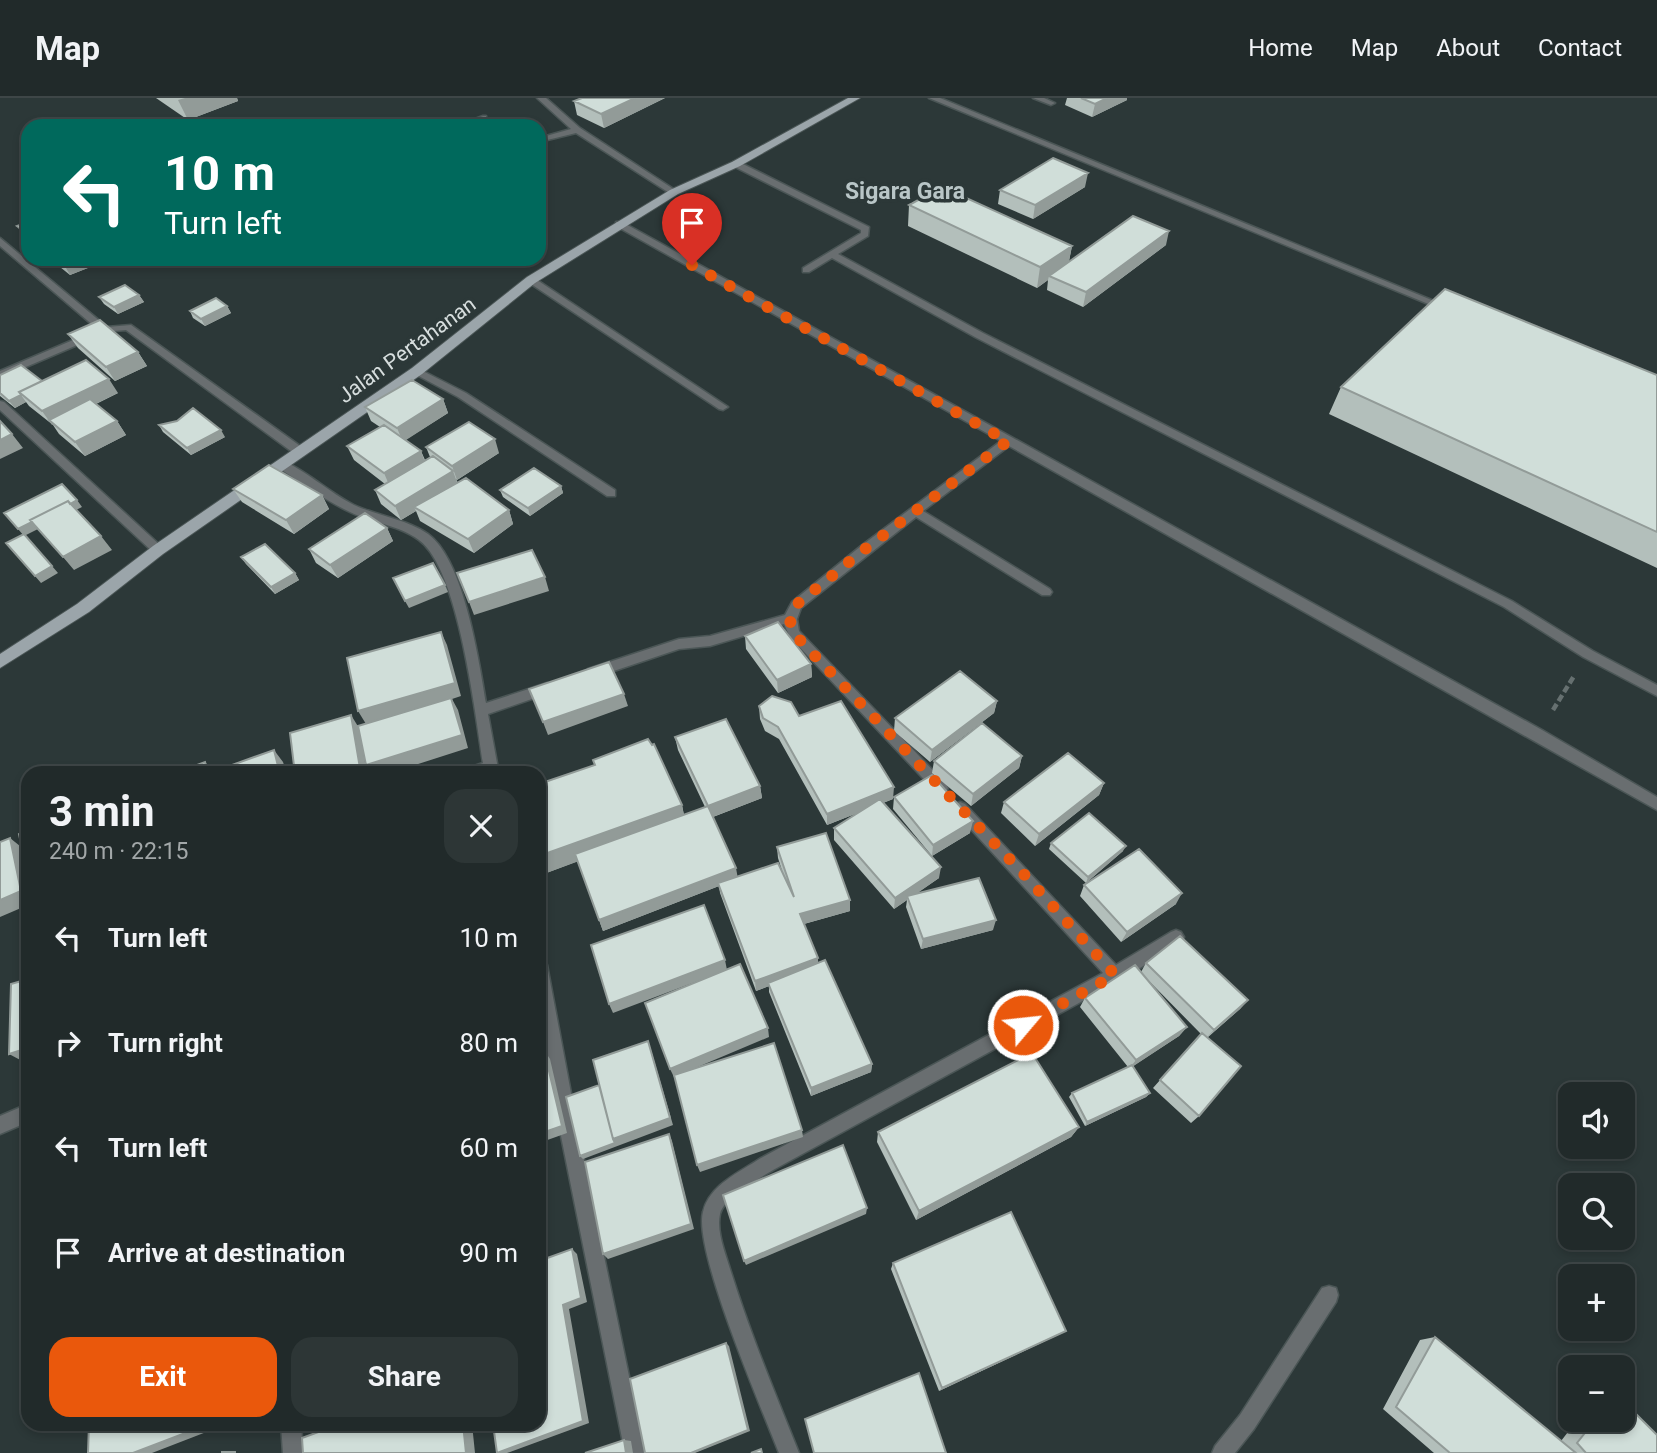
<!DOCTYPE html>
<meta charset="utf-8">
<style>
body{margin:0;font-family:Roboto,sans-serif;background:#2d3636;color:#f1f3f6;height:100vh;display:flex;flex-direction:column;font-size:26px;white-space:nowrap}
*{box-sizing:border-box;margin:0}
p{font-size:23px;color:#a2a7a8}
.icon{flex:none;width:38px;height:38px;fill:none;stroke:currentColor;stroke-width:2;stroke-linecap:round;stroke-linejoin:round}
.map{position:relative;flex:1;overflow:hidden}
.panel{position:absolute;left:21px;top:668px;width:525px;height:665px;display:flex;flex-direction:column;background:#212a2a;border-radius:21px;box-shadow:0 4px 10px #0003,0 0 0 2px #3e4647}
.panel>*{flex:none}
.guide{position:absolute;left:21px;top:21px;width:525px;height:147px;border-radius:21px;box-shadow:0 4px 10px #0003,0 0 0 2px #3e4647;background:#00695c;color:#fff;overflow:hidden}
.buttons{position:absolute;left:1558px;top:984px;display:grid;gap:14px}
.buttons a{display:grid;place-items:center;width:77px;height:77px;border-radius:14px;background:#212a2a;box-shadow:0 4px 10px #0003,0 0 0 2px #3e4647;font-size:35px}
.pin{position:absolute;display:grid;place-items:center;width:60px;height:60px;color:#fff;margin:-72px -30px;border-radius:50% 50% 50% 0;rotate:-45deg;box-shadow:0 0 7px #0007}
.pin .icon{rotate:45deg}
.me{position:absolute;width:77px;margin:-38px;rotate:62deg;stroke-linejoin:round;filter:drop-shadow(0 0 5px #0008)}
.turn{display:flex;align-items:center;gap:24px;height:147px;padding:0 28px;font-size:32px}
.turn .icon{width:91px;height:91px;stroke-width:2.5}
.turn b{display:block;font-size:49px;line-height:60px}
.round{display:grid;place-items:center;flex:none;width:74px;height:74px;border-radius:21px;background:#2d3636}
.overview{display:flex;align-items:center;justify-content:space-between;height:119px;padding:0 28px}
h1{font-size:42px;font-weight:700;line-height:52px}
.primary-button{display:flex;gap:14px;margin-top:auto;padding:14px 28px}
.primary-button a{flex:1;height:80px;border-radius:21px;background:#ea580c;color:#fff;font-size:28px;font-weight:700;line-height:80px;text-align:center}
.primary-button a+a{background:#2d3636;color:#f1f3f6}
ul{padding:0;list-style:none}
li{display:flex;align-items:center;gap:21px;height:105px;padding:0 28px}
li div{flex:1}
li b{display:block;font-size:26px}
li em{font-style:normal}
header{display:flex;align-items:center;gap:42px;box-sizing:border-box;height:98px;padding:0 35px;background:#212a2a;border-bottom:2px solid #3e4647}
header strong{font-size:33px}
nav{display:flex;gap:38px;margin-inline-start:auto;font-size:24px}
.map>svg:first-child{display:block}
</style>
<header>
<strong>Map</strong>
<nav><a>Home</a><a>Map</a><a>About</a><a>Contact</a></nav>
</header>
<div class="map">
<svg width="1657" height="1355" viewBox="0 0 1657 1355">
<rect width="100%" height="100%" fill="#2c3838"/>
<g fill="none" stroke-linecap="round" stroke-linejoin="round">
<defs>
<path id="lane" d="M929 0H940L1451 210 1443 212Z"/>
<path id="street" d="M537 0H546L580 30 678 94 671 96 576 35 539 44V40L571 31Z
M1033 0H1044L1055 5 1051 7Z
M483 18H486V22L469 28H457Z
M733 64H739L869 129 868 138 838 156 983 235 1512 503 1593 553 1657 587V598L1583 559 1504 509 975 239 832 160 809 174H803V170L861 135V132L733 68Z
M616 124H622L1542 632 1657 699V712L1009 348 923 413 1050 491 1052 494 1050 497H1042L916 419 801 510 797 521 799 533 946 686 948 690 946 694H936L790 539 784 526 710 548 679 551 593 580 588 579 586 575 588 571 679 541 710 538 785 517 792 504 861 448 1001 343 616 128Z
M0 140 107 229 131 227 303 350V356H295L126 232 101 234 0 148Z
M528 180H534L728 309 723 312 719 311 528 184Z
M92 234 96 235V239L0 280V273Z
M417 270 466 295 615 392V398H607L458 299 413 275 412 273Z
M0 303 4 304 162 449V455H154L0 312Z
M281 362C304 371 330 395 354 407 378 418 406 421 428 436 464 462 479 563 486 605L547 585 552 586 554 590 552 594 488 616 499 676H460L462 672 483 665C475 616 459 471 419 442 399 427 372 425 350 414 324 402 301 384 277 369L275 366Z
M960 704 965 706 1116 867 1171 834 1176 832 1181 834 1184 839 1181 844 1121 882 773 1072C759 1081 724 1099 720 1116 716 1134 726 1157 731 1174 750 1235 775 1295 799 1355H779C762 1311 693 1152 703 1114 709 1087 740 1074 761 1060L1103 875 955 714 953 710 955 706Z
M539 860 545 862 547 867 579 1038 645 1355H625L561 1038 539 912Z
M28 1006V1024L0 1036V1018Z
M1329 1188 1336 1190 1338 1197 1336 1204 1254 1331 1235 1355H1212L1215 1348 1240 1317 1322 1190Z
M281 1326H301L303 1355H283Z"/>
<path id="primary" d="M848 0H860L740 68 678 96 535 185 422 276 163 456 89 514 0 570V556L77 506 153 448 412 270 527 179 670 92 732 64Z"/>
</defs>
<!-- lane casing -->
<use href="#lane" stroke="#4b5656" stroke-width="3"/>
<!-- street casing -->
<use href="#street" stroke="#4b5656" stroke-width="3"/>
<!-- primary casing -->
<use href="#primary" stroke="#4b5656" stroke-width="2"/>
<!-- path -->
<path stroke="#667070" stroke-width="4.5" stroke-dasharray="7 3.5" stroke-linecap="butt" d="M1553 612 1574 578"/>
<!-- lane -->
<use href="#lane" fill="#696e70" fill-rule="evenodd"/>
<!-- street -->
<use href="#street" fill="#696e70" fill-rule="evenodd"/>
<!-- primary -->
<use href="#primary" fill="#9ba5aa" fill-rule="evenodd"/>
</g>
<!-- wall -->
<path fill="#b3bfbb" d="M156 0H237L238 3 188 22Z
M665 0 604 30 577 17 574 3Z
M1067 0H1127V2L1092 19 1065 7Z
M1085 89 1033 121 998 106 1000 92Z
M909 107 1072 148 1069 163 1166 147 1083 209 1047 192 1048 182 1037 190 908 128Z
M28 124V143L17 128Z
M50 161H96L98 166 70 177Z
M139 197 144 204 118 216 104 206 99 199Z
M227 208 231 215 205 228 193 220 190 213Z
M68 236 138 254 147 268 115 283 78 250Z
M0 277 118 295 96 306 117 323 126 337 85 358 59 336 53 327 29 308 26 304 15 310 0 298Z
M1657 277V470L1329 316 1341 289Z
M443 301 448 315 405 342 421 353 425 362 430 359 426 349 499 355 457 382 456 381 458 385 509 412 513 426 474 455 420 423 416 413 401 422 381 406 375 392 385 386 354 362 347 348 380 329 371 323 365 309Z
M159 327 225 339 191 357 163 334Z
M561 388 563 395 530 418 503 399 500 392Z
M233 391 322 397 329 411 294 436 242 404Z
M387 430 393 443 338 480 316 465 309 451Z
M241 459 295 475 299 482 275 496 246 466Z
M745 538 811 566 812 579 778 595 746 551Z
M997 603 994 615 930 664 894 633 895 620Z
M759 608 799 618 893 701 883 705 939 780 917 795 993 832 921 851 906 809 907 802 894 811 834 742V730L860 714 827 727 779 641 765 633 760 621Z
M675 639 760 688 762 700 713 719 737 778 783 776 778 760 777 749 850 813 804 826 818 860V865L872 966 871 974 811 998 769 894V888L756 893 720 795 719 788 603 833 578 763 541 777 539 773V686L595 667 593 662 682 707 684 717 705 709 678 652Z
M1022 658 1019 670 971 708 932 675 934 663Z
M1104 685 1099 697 1035 748 1001 715 1004 704Z
M894 699 970 735 932 758 893 711Z
M1051 745 1123 753 1086 785 1049 751Z
M1084 787 1176 806 1121 844 1080 798Z
M1146 865 1248 902 1240 911 1207 940 1199 1018 1191 1025 1153 990 1201 936 1146 880 1187 929 1179 938 1133 968 1150 995 1146 999 1085 1028 1069 999 1072 995 1128 969 1080 909 1085 900 1141 874Z
M1079 1029 1071 1039 916 1122 877 1044 878 1034Z
M893 1165 1066 1233 1058 1237 939 1293 891 1171Z
M1435 1239 1561 1343 1578 1321H1622L1657 1355H1434L1383 1311 1420 1242Z"/>
<!-- shaded-wall -->
<path fill="#929b98" d="M185 0H237L238 3 188 22 178 2Z
M635 0H665L604 30 601 16Z
M1107 0H1127V2L1092 19 1095 6Z
M1088 75 1085 89 1033 121 1035 107Z
M1169 133 1166 147 1083 209 1086 194Z
M1072 148 1068 168 1049 178 1048 182 1037 190 1040 169Z
M67 161H96L98 166 70 177 62 163Z
M139 197 144 204 118 216 114 209Z
M227 208 231 215 205 228 201 221Z
M138 254 147 268 115 283 106 269Z
M109 281 118 295 54 326 49 322 53 327H52L42 313Z
M21 297 26 304 15 310 9 303Z
M443 301 448 315 403 344 397 330Z
M117 323 126 337 85 358 75 344Z
M221 332 225 339 191 357 187 350Z
M12 336 23 350 0 361V342Z
M495 341 499 355 457 382 452 368Z
M421 353 426 367 390 389 384 375Z
M453 373 458 387 414 409 416 413 401 422 395 408Z
M561 388 563 395 530 418 528 410Z
M322 397 329 411 294 436 286 422Z
M77 402 82 409 38 431 32 424Z
M509 412 513 426 474 455 468 441Z
M32 424 38 431 24 438 18 431Z
M387 430 393 443 338 480 330 467Z
M101 438 112 452 74 472 63 459Z
M52 468 58 475 41 485 35 478Z
M295 475 299 482 275 496 271 489Z
M545 479 549 493 474 517 469 504Z
M445 487 448 494 409 510 405 503Z
M441 534 447 547 461 598 452 601 458 612 468 650 387 676H372L366 667V626L358 613Z
M811 566 812 579 778 595 777 582Z
M624 596 628 608 548 637 543 624Z
M997 603 994 615 930 664 932 652Z
M351 617 359 630 367 676H361Z
M274 652 283 664 287 676H280Z
M1022 658 1019 670 971 708 973 696Z
M205 664 216 676H208Z
M1104 685 1099 697 1035 748 1039 736Z
M760 688 762 700 710 720 708 708Z
M894 689 893 701 827 727V716Z
M682 707 685 724 541 777 539 773V758Z
M973 723 970 735 932 758 933 747Z
M10 740 25 752 28 767V807L0 819V802Z
M1126 748 1123 753 1086 785 1088 779Z
M941 769 939 780 909 801 907 798V802L894 811 895 800Z
M736 770 738 781 718 785 719 788 603 833 599 822Z
M1182 795 1176 806 1121 844 1127 834Z
M850 802V813L800 827V816Z
M996 822 993 832 921 851 923 841Z
M818 860V870L768 885 769 888 756 893 755 883Z
M725 862 727 872 613 915 609 906Z
M1248 902 1240 911 1206 940 1214 932Z
M1187 929 1179 938 1129 971 1136 962Z
M768 930 769 939 674 979 670 971Z
M648 943 651 952 673 1027 583 1061 580 1058 613 1041Z
M28 950V964L26 965 9 956Z
M544 952 550 961 567 1035 539 1045Z
M872 966 871 974 811 998V990Z
M1150 995 1146 999 1085 1028 1087 1024Z
M1079 1029 1071 1039 916 1122 919 1113Z
M802 1032 803 1039 700 1074 697 1067Z
M669 1036 672 1043 694 1131 608 1161 603 1156Z
M867 1110 866 1116 746 1167 744 1163Z
M572 1151 577 1156 587 1204 569 1211 589 1325 507 1355H497Z
M1066 1233 1058 1237 939 1293 942 1290Z
M726 1245 729 1248 750 1333 695 1355H691Z
M209 1326H227L152 1355H133Z
M463 1326H472L475 1355H466Z
M624 1342 631 1343 633 1355H626Z
M221 1353H236V1355H221Z"/>
<!-- building -->
<path fill="#d0ded9" stroke="#929b98" stroke-width="2" d="M582 0H635L601 16 574 3Z
M1081 0H1107L1095 6Z
M1053 60 1088 75 1035 107 1000 92Z
M942 89 1072 148 1040 169 909 107Z
M1133 118 1169 133 1086 194 1049 178Z
M28 124V136L17 128Z
M125 187 139 197 114 209 99 199Z
M1445 191 1657 277V434L1341 289Z
M216 200 227 208 201 221 190 213Z
M100 222 138 254 106 269 68 236Z
M86 262 109 281 42 313 19 294Z
M21 267 42 283 19 294 21 297 9 303 0 295V277Z
M412 282 443 301 397 330 365 309Z
M90 301 117 323 75 344 49 322Z
M193 310 221 332 187 350 159 327 177 323Z
M0 323 12 336 0 342Z
M469 324 495 341 452 368 426 349Z
M384 327 421 353 384 375 347 348Z
M433 358 453 373 395 408 375 392Z
M269 367 322 397 286 422 233 391Z
M534 370 561 388 528 410 500 392Z
M466 380 509 412 468 441 414 409Z
M62 386 77 402 70 406 68 403 30 422 32 424 18 431 4 415Z
M68 403 101 438 63 459 30 422Z
M365 415 387 430 330 467 309 451Z
M24 436 52 468 35 478 6 445Z
M265 446 295 475 271 489 241 459Z
M532 452 545 479 469 504 457 475Z
M433 465 445 487 405 503 393 480Z
M778 524 811 566 777 582 745 538Z
M441 534 455 585 358 613 347 560Z
M609 564 624 596 543 624 529 591Z
M960 573 997 603 932 652 895 620Z
M772 598 791 604 799 618 841 603 894 689 827 716 778 629 763 620 759 608Z
M451 600 462 637 366 667 358 628Z
M351 617 361 676H295L290 635Z
M726 621 760 688 708 708 675 639Z
M982 625 1022 658 973 696 934 663Z
M648 641 652 647 654 646 682 707 539 758V686L595 667 593 662Z
M274 652 280 676H218V672Z
M1068 655 1104 685 1039 736 1004 704Z
M205 664 208 676H173Z
M932 677 973 723 933 747 894 699Z
M880 701 941 769 895 800 834 730Z
M708 708 736 770 599 822 575 756Z
M1089 715 1126 748 1088 779 1051 745Z
M28 732V779L19 736Z
M826 735 850 802 800 816 818 860 755 883 718 785 778 765 794 799 777 749Z
M10 740 21 793 0 802V744Z
M1139 751 1182 795 1127 834 1084 787Z
M979 780 996 822 923 841 907 798Z
M704 807 725 862 609 906 591 847Z
M28 829V864L23 865Z
M1180 838 1248 902 1214 932 1146 865Z
M825 862 872 966 811 990 768 885Z
M740 866 768 930 670 971 645 905Z
M1135 867 1187 929 1136 962 1085 900Z
M28 881V950L9 956 11 886Z
M1202 935 1241 968 1199 1018 1160 982Z
M648 943 670 1020 613 1041 593 962Z
M774 945 802 1032 697 1067 674 977Z
M544 952 562 1028 539 1036V954Z
M1032 955 1079 1029 919 1113 878 1034Z
M1132 967 1150 995 1087 1024 1072 995Z
M599 987 613 1041 615 1045 580 1058 566 999Z
M669 1036 691 1126 603 1156 585 1064Z
M843 1047 867 1110 744 1163 723 1097Z
M1011 1114 1066 1233 942 1290 893 1165Z
M572 1151 581 1200 563 1207 583 1323 497 1355 493 1326H539V1163Z
M1435 1239 1576 1355H1450L1396 1309Z
M726 1245 748 1332 691 1355H645L630 1281Z
M919 1275 946 1355H814L805 1321Z
M1622 1302 1657 1337V1355H1586L1577 1345 1596 1321H1622Z
M89 1326H209L133 1355H88Z
M340 1326H463L466 1355H303L302 1340Z
M624 1342 626 1355H585Z
M761 1351 762 1355H751Z"/>
<g fill="none" stroke-linecap="round" stroke-linejoin="round">
<!-- route -->
<path stroke="#ea580c" stroke-width="12" stroke-dasharray="0 21.6" d="M692 167 1008 343 865 451 796 507C790 518 788 524 794 536L1022 774 1115 877 1023 927"/>
</g>
<g text-anchor="middle" dominant-baseline="central" stroke-width="7" stroke-linejoin="round" paint-order="stroke">
<!-- far-street labels -->
<g font-size="21" fill="#d7dede" stroke="#2c3838">
<text transform="translate(407 252) rotate(-36)">Jalan Pertahanan</text>
</g>
<!-- far-quarter labels -->
<g font-size="23" font-weight="bold" fill="#b9c6c7" stroke="#2c3838">
<text x="905" y="93">Sigara Gara</text>
</g>
</g>
</svg>
<div class="buttons">
<a><svg class="icon" aria-label="sound" viewBox="0 0 24 24"><path d="M4 9h4l5-4v14l-5-4H4zM17 9q2 3 0 6"/></svg></a>
<a><svg class="icon" aria-label="search" viewBox="0 0 24 24"><circle cx="10" cy="10" r="6"/><path d="M15 15l6 6"/></svg></a>
<a>+</a>
<a>−</a>
</div>
<div class="pin" style="left:692px;top:167px;background:#d93025"><svg class="icon" aria-label="arrive" viewBox="0 0 24 24"><path d="M6 21V4h12l-3 4 3 4H6"/></svg></div>
<svg class="me" style="left:1023px;top:927px" viewBox="-20 -20 40 40"><circle r="17" fill="#ea580c" stroke="#fff" stroke-width="3"/><path d="M0-11L8 9 0 5-8 9z" fill="#fff"/></svg>
<div class="guide">
<div class="turn"><svg class="icon" aria-label="left" viewBox="0 0 24 24"><path d="M17 20v-9H6M10 6l-5 5 5 5"/></svg><div><b>10 m</b>Turn left</div></div>
</div>
<section class="panel">
<div class="overview"><div><h1>3 min</h1><p>240 m · 22:15</p></div><a class="round"><svg class="icon" aria-label="close" viewBox="0 0 24 24"><path d="M6 6l12 12M18 6L6 18"/></svg></a></div>
<ul>
<li><svg class="icon" aria-label="left" viewBox="0 0 24 24"><path d="M17 20v-9H6M10 6l-5 5 5 5"/></svg><div><b>Turn left</b></div><em>10 m</em></li>
<li><svg class="icon" aria-label="right" viewBox="0 0 24 24"><path d="M7 20v-9h11M14 6l5 5-5 5"/></svg><div><b>Turn right</b></div><em>80 m</em></li>
<li><svg class="icon" aria-label="left" viewBox="0 0 24 24"><path d="M17 20v-9H6M10 6l-5 5 5 5"/></svg><div><b>Turn left</b></div><em>60 m</em></li>
<li><svg class="icon" aria-label="arrive" viewBox="0 0 24 24"><path d="M6 21V4h12l-3 4 3 4H6"/></svg><div><b>Arrive at destination</b></div><em>90 m</em></li>
</ul>
<div class="primary-button"><a>Exit</a><a>Share</a></div>
</section>
</div>
